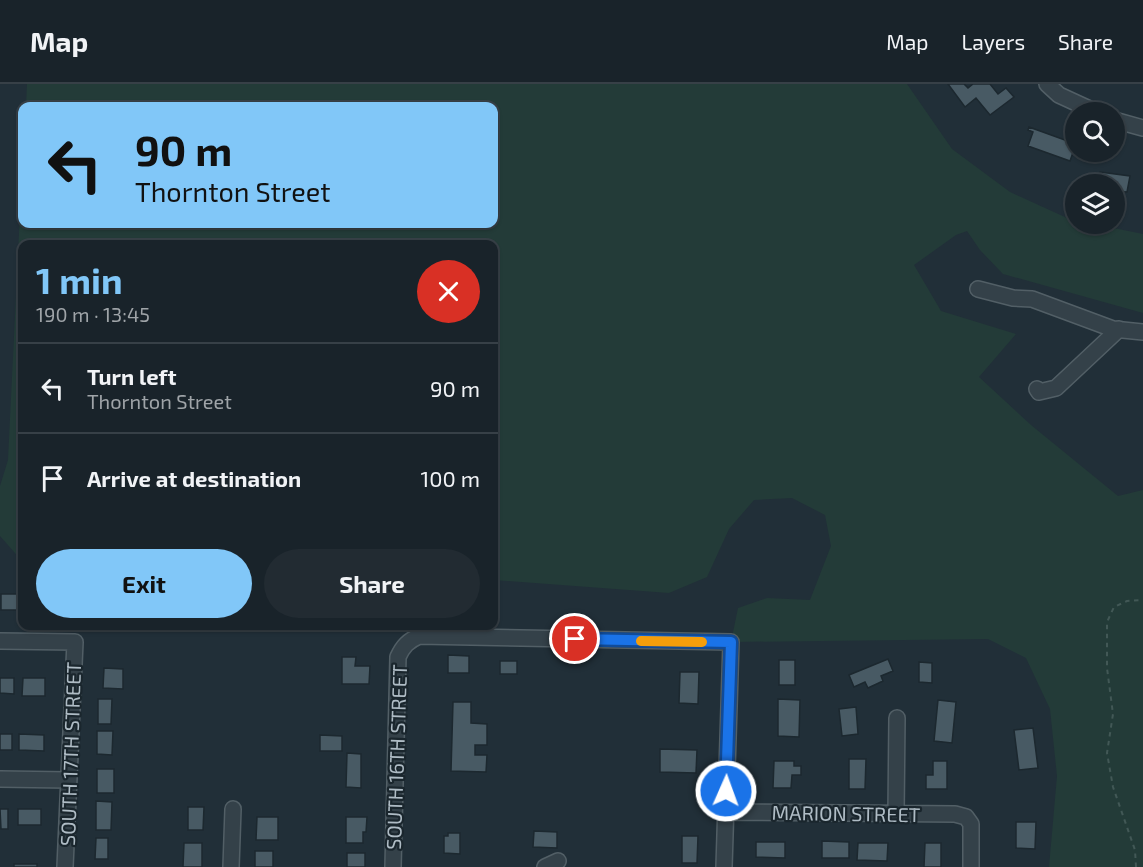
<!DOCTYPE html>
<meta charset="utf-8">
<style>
body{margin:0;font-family:"Exo 2",sans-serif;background:#222b32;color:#f1f3f6;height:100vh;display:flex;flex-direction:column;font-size:22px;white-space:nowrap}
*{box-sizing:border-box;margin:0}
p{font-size:20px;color:#9fa4a8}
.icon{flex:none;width:33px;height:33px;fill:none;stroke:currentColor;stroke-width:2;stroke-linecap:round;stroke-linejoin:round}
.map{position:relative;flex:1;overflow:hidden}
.sheet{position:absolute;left:18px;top:156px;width:480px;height:390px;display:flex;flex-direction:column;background:#19232a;border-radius:12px;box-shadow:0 2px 4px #0004,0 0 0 2px #374047}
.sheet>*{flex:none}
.top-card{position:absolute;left:18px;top:18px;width:480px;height:126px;border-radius:12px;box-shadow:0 2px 4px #0004,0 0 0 2px #374047;background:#81c7f8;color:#111;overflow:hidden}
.fabs{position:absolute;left:1065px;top:18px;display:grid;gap:12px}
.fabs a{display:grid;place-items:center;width:60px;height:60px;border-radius:50%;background:#19232a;box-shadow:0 2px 4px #0004,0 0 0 2px #374047;font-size:30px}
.pin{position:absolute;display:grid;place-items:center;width:51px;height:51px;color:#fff;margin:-26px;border:3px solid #fff;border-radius:50%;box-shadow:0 2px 6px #0007}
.me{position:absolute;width:66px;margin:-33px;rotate:2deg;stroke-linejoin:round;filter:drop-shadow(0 0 4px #0008)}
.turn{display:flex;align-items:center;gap:21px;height:126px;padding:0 18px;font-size:27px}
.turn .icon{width:78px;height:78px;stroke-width:2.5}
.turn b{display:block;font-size:42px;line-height:51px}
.round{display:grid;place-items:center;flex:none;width:63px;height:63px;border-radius:32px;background:#222b32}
.summary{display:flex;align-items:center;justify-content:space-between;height:102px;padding:0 18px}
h1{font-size:36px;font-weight:700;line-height:45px;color:#81c7f8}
.cta{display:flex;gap:12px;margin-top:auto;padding:12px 18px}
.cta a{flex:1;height:69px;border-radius:36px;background:#81c7f8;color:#111;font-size:24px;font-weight:700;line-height:69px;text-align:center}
.cta a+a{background:#222b32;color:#f1f3f6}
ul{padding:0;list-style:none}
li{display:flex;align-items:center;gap:18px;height:90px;padding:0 18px;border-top:2px solid #374047}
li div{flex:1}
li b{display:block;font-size:22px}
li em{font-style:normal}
header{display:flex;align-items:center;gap:36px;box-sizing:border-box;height:84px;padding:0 30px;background:#19232a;border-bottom:2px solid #374047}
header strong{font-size:28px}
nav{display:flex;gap:33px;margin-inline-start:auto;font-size:21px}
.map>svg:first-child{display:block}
</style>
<header>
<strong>Map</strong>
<nav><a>Map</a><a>Layers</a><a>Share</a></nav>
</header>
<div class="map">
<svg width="1143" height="783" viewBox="0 0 1143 783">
<rect width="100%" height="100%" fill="#212f38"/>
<!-- green -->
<path fill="#233b38" d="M27 0H907L952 65 1010 108 1067 134 1075 136 1076 140H1094L1143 150V229L1003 190 980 166 967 147 956 151 914 181 941 227 1016 250 979 293 1031 341 1118 412 1143 406V783H1049L1057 692 1050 625 1026 574 988 555 731 558 738 524 767 514 810 516 831 462 825 431 792 414 754 416 729 445 707 493 669 509 494 496V160H22V477L0 452V402L8 376 22 87V140H494V22H26Z"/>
<!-- building -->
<path fill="#485a64" stroke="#1c282f" stroke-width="1.5" d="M948 0H964L968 4 973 0H990L998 10 1006 4 1014 13 990 31 976 14 965 23Z
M1029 43 1076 60 1070 77 1028 62 1033 48 1028 46Z
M1100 88 1130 92 1127 108 1114 107V100H1098Z
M1 510H22V526H1Z
M448 571 469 572V589H448Z
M342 573H356L355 582H370L369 600H342Z
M888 575 893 587 881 592 883 597 868 604 865 598 854 603 849 591Z
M779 576H795V601H779Z
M500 577H517V590H500Z
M919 578 932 579V599L919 598Z
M104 584 123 585V605L103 604Z
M680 588H699L698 620 679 619Z
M0 594H14V610L0 609Z
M23 594H45V612H22Z
M98 615H112L111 640H98Z
M778 615 800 616 799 653 778 652Z
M938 616 956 618 952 659 934 657Z
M453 618H471V639L487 640V661H475V671H487L486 688 451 687Z
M856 623 858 650 842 652 839 625Z
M1033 644 1038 684 1019 686 1014 646Z
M97 647H113L112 671 97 670Z
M0 650H12V666H0Z
M19 650 44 651V667L19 666Z
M320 651 342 652V667H320Z
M660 665 697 666 696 689 660 688Z
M347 669 361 670V704L346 703Z
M849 675H866L865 705H849Z
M774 677H794V682H801V691H792L791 704H773Z
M933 677H947V705H926V691H933Z
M97 685H114V709H97Z
M96 717 112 718 111 746H96Z
M188 723H204L203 746H188Z
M0 725H8V745H1Z
M18 725H41V741H18Z
M257 733H278V756H256Z
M346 733H367L366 748H363V759H346Z
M1016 738H1036L1035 765 1016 764Z
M534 747 557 748V764L533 763Z
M448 749H460V770L444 769V752H448Z
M682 752H698L697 779H682Z
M96 754H108V775H95Z
M822 757 849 758V774H822Z
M756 758H785V774L756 773Z
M184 759H202V783H183Z
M858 759H888L887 777 857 776Z
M925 759H941V783H924Z
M255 767H273V783H255Z
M347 769H365V783H347Z
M14 780H37V783H14Z"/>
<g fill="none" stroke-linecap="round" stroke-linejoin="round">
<defs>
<path id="minor" d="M1047 0 1059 11 1096 28
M1114 36 1143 44
M978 205 1013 214 1032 215 1113 245 1143 248
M1037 305 1039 308 1056 304 1119 245
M0 557 75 558 65 783
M0 695 68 696
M725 728 955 730 966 733 971 740V783
M896 730 897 634
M231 783 233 725
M393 783 398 573C403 562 408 557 419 552L731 558 724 783
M545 783 558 777"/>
</defs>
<!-- minor casing -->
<use href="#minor" stroke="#525f66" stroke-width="18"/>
<!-- path -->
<path stroke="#425856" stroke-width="2" stroke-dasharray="4.5 4.5" stroke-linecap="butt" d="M1136 783 1135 766 1113 703 1107 669 1113 630 1107 584V538L1114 523 1127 517 1143 516"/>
<!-- minor -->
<use href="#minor" stroke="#344149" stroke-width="15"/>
</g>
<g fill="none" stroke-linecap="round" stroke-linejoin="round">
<defs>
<path id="route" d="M575 555 731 558 726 707"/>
</defs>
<!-- route casing -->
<use href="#route" stroke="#114b97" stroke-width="15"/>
<!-- route -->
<use href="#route" stroke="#1a73e8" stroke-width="10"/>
<!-- slow -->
<path stroke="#f59e0b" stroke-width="10" d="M641 557 702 558"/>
</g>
<g text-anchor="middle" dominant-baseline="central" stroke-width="4.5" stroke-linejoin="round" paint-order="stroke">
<!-- street labels -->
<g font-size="20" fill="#afbcc5" stroke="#1a262d">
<text transform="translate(70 670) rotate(-88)">SOUTH 17TH STREET</text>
<text transform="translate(396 673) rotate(-88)">SOUTH 16TH STREET</text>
<text transform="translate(846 729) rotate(1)">MARION STREET</text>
</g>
</g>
</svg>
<div class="fabs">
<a><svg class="icon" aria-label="search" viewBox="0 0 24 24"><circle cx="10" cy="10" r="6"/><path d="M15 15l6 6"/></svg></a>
<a><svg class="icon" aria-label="layers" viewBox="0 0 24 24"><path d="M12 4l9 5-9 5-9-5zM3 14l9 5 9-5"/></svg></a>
</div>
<div class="pin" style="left:575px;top:555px;background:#d93025"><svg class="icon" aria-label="arrive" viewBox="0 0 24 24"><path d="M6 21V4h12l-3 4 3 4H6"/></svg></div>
<svg class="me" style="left:726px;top:707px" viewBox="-20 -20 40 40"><circle r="17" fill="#1a73e8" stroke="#fff" stroke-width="3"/><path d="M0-11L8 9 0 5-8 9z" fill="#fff"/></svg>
<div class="top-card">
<div class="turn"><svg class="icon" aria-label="left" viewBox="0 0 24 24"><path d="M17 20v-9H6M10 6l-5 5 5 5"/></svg><div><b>90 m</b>Thornton Street</div></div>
</div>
<section class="sheet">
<div class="summary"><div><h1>1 min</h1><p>190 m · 13:45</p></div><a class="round" style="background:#d93025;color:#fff"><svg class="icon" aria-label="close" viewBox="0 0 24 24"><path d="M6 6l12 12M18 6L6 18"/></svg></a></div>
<ul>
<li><svg class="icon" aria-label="left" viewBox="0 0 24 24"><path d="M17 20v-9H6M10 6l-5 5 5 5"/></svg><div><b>Turn left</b><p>Thornton Street</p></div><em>90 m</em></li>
<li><svg class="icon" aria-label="arrive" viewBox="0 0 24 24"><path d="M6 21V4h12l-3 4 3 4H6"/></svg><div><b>Arrive at destination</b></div><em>100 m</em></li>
</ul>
<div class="cta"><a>Exit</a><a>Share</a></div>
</section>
</div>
